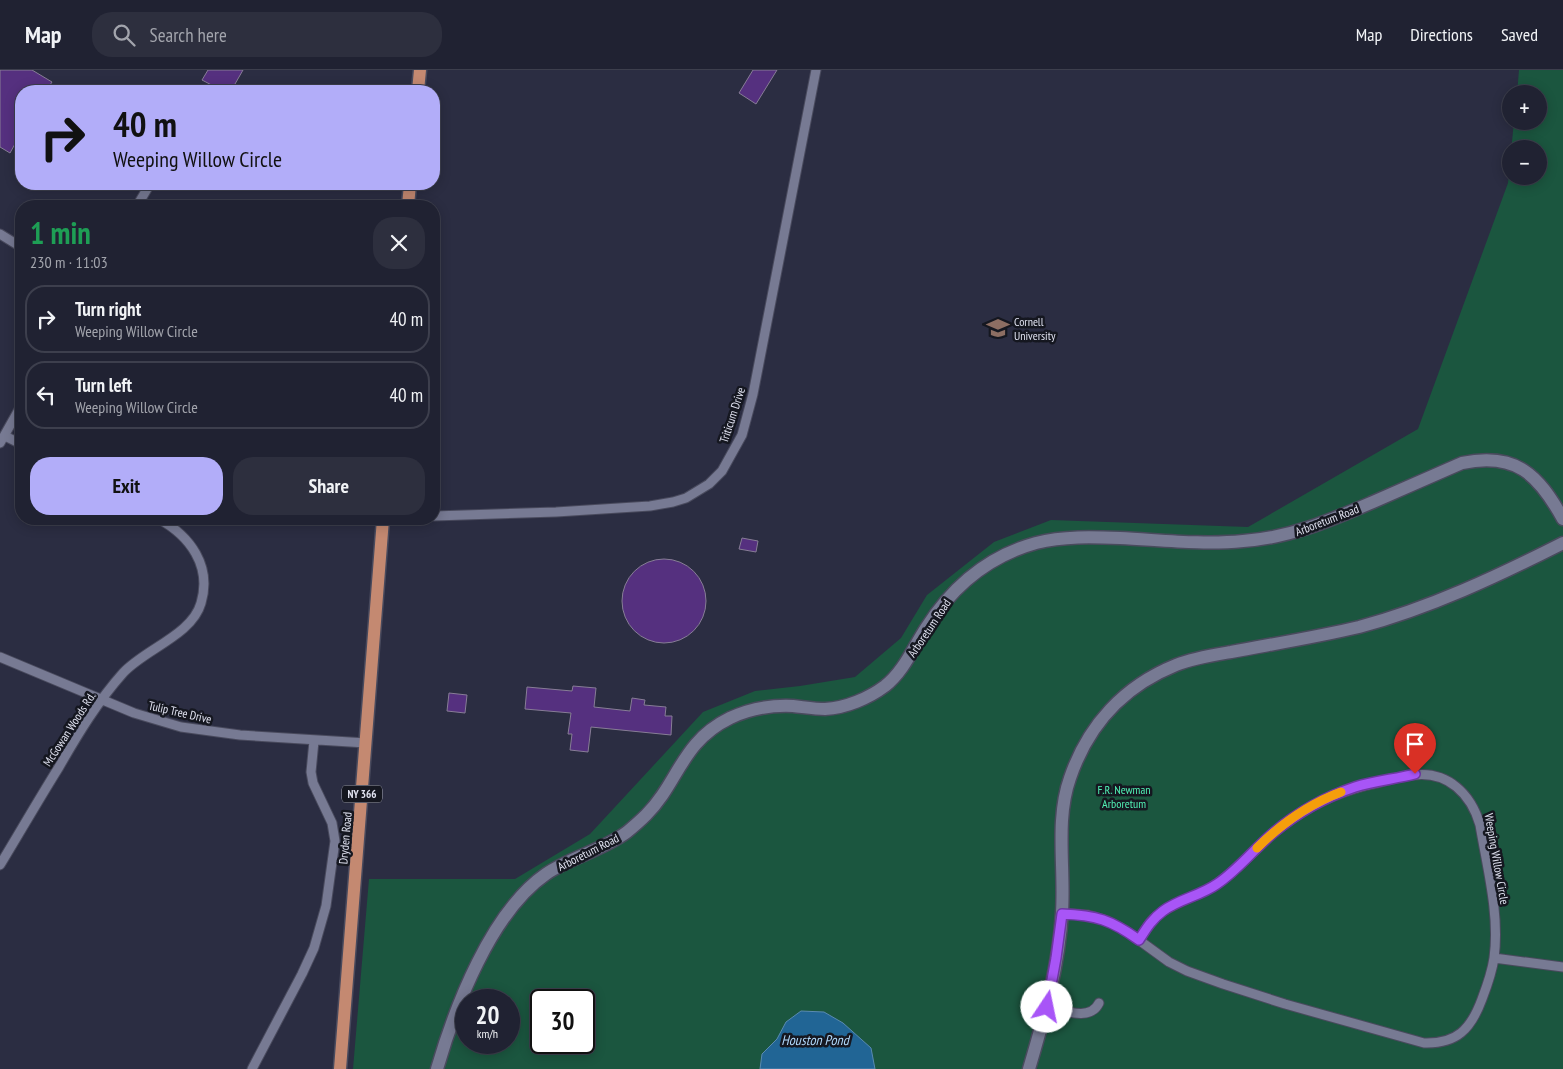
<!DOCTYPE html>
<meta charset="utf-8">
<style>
body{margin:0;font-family:"PT Sans Narrow",sans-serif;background:#2d2f3e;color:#f1f3f6;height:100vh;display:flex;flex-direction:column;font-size:19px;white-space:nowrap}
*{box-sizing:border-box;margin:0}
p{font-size:16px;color:#a2a4ac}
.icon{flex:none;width:28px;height:28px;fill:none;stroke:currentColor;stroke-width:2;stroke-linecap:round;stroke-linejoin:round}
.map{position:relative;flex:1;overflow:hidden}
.drawer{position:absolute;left:15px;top:130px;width:425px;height:325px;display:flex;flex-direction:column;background:#202232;border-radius:20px;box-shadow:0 2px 12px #0003,0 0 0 1px #3d3f4d}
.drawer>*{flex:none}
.guide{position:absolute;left:15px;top:15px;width:425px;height:105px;border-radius:20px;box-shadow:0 2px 12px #0003,0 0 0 1px #3d3f4d;background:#b2adf9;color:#111;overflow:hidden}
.fabs{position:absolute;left:1502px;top:15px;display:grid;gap:10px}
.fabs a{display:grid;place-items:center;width:45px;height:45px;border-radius:50%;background:#202232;box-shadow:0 2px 12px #0003,0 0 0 1px #3d3f4d;font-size:25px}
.speed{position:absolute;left:455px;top:919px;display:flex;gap:10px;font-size:25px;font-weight:700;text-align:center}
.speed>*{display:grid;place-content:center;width:65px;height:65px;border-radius:50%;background:#202232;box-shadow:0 2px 12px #0003,0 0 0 1px #3d3f4d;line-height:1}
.speed small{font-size:12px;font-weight:400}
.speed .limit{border:2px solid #111;border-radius:8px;background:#fff;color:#111}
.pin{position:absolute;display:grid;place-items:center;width:42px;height:42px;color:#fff;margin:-51px -21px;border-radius:50% 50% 50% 0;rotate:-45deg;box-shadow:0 0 5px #0007}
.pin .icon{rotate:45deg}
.me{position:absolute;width:55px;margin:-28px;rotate:11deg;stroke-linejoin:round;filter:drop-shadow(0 0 4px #0008)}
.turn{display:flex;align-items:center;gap:18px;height:105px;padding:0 15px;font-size:22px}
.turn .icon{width:65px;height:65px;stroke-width:2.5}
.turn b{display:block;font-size:35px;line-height:42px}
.round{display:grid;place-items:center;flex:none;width:52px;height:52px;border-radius:20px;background:#2d2f3e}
.summary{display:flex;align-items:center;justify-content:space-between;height:85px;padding:0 15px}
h1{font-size:30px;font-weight:700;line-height:38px;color:#1e9e55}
.cta{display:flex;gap:10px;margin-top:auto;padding:10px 15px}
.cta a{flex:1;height:58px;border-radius:20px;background:#b2adf9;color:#111;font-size:20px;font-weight:700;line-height:58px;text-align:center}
.cta a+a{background:#2d2f3e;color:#f1f3f6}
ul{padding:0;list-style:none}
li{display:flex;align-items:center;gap:15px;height:68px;margin:0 10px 8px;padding:0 5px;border:2px solid #3d3f4d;border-radius:20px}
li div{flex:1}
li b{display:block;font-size:19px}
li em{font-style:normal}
header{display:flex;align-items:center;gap:30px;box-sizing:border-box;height:70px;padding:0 25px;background:#202232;border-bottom:1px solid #3d3f4d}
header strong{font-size:24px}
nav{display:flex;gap:28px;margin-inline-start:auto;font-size:18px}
.search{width:350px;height:45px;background:#2d2f3e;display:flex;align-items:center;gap:12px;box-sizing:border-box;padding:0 18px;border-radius:20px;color:#a2a4ac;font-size:19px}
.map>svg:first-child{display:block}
</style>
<header>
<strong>Map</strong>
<div class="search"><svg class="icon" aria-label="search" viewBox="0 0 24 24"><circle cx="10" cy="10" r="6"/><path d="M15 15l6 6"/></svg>Search here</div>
<nav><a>Map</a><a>Directions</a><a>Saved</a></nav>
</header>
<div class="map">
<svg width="1563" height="999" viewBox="0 0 1563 999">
<rect width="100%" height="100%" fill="#2b2d42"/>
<!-- green -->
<path fill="#1b563f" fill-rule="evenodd" d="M1519 0H1563V999H353L369 809H515L590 764 703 642 755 621 800 616 855 607 901 568 927 525 994 472 1051 450 1248 457 1418 359 1508 113 1514 51H1539V24H1517ZM1511 79H1539V106H1511ZM466 930H509V972H466ZM541 930H584V972H541Z"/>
<!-- water -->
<path fill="#216595" stroke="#5a8ab0" d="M801 941 824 942 843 953 871 978 875 999H760L762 984 777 969 786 952Z"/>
<!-- building -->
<path fill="#55307f" stroke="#877d96" d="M0 0H32L52 12 46 21H21V63L10 83 0 77Z
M208 0H243L231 21H223L202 10Z
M753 0H777L756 34 739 23Z
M742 468 758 471 756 482 739 479Z
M622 531a42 42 0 1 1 84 0a42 42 0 1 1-84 0Z
M573 616 596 618 594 637 630 641 632 628 645 630 644 635 666 637 665 646H672L671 665 591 657 588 682 570 680 572 664H568L571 643 525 639 527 617 572 621Z
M449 623 467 625 465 643 447 641Z"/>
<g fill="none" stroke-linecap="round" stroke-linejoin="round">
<defs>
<path id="lane" d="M137 136 150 114
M0 164 21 177
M5 366 21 374
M0 373 21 336
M434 446 556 442 650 436 673 432 686 428 709 414 722 401 742 365 753 324 816 0
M0 587 134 643 181 657 240 665 366 673
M0 795C20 762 39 729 59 697 78 664 98 631 123 603 145 579 192 565 201 533 212 496 190 466 159 449
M1062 843 1088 845 1108 851 1125 860 1169 892 1187 901 1223 914 1285 934 1424 973C1457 974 1471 959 1482 929 1487 916 1492 902 1494 888 1500 845 1487 797 1480 755 1471 724 1448 701 1414 705 1403 706 1392 709 1381 712 1346 719 1313 732 1285 754 1261 772 1242 797 1217 814 1197 828 1172 832 1154 848 1148 854 1144 863 1139 870
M1494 888 1563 897
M1047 937C1063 940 1090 952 1099 933
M252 999 302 904 314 878 326 836 335 771 332 753 313 713 311 702 314 671"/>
<path id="street" d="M437 999C455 937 491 842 546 804 571 787 603 780 627 762 633 757 640 751 646 745 679 712 681 672 730 648 749 639 771 635 793 636 803 637 815 639 825 639 846 638 869 628 885 616 904 601 913 578 926 558 952 517 989 486 1036 473 1064 466 1092 467 1120 468 1161 470 1203 475 1243 471 1290 468 1331 450 1373 432 1403 419 1432 406 1462 393 1516 382 1538 404 1563 449
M1029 999C1044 948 1059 896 1062 842 1065 798 1055 750 1070 708 1088 655 1124 616 1176 595 1193 588 1213 585 1231 582 1273 574 1317 567 1359 557 1430 538 1498 506 1563 473"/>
<path id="primary" d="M418 21 420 0
M408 136 410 114
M340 999 383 449"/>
</defs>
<!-- lane casing -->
<use href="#lane" stroke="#494a5d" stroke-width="11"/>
<!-- street casing -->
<use href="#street" stroke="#494a5d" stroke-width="15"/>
<!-- primary casing -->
<use href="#primary" stroke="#494a5d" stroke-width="15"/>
<!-- lane -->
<use href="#lane" stroke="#777a93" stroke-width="9"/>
<!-- street -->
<use href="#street" stroke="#777a93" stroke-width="12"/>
<!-- primary -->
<use href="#primary" stroke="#c48971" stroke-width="12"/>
</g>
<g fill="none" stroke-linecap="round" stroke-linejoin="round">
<defs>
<path id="route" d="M1047 937 1056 888 1062 844C1096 845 1111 850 1139 870 1146 859 1152 849 1163 841 1179 829 1200 826 1217 814 1238 800 1254 779 1273 763 1297 743 1325 727 1355 717 1374 711 1395 709 1415 704"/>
</defs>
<!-- route casing -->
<use href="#route" stroke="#6d37a1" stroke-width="12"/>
<!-- route -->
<use href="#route" stroke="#a855f7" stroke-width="9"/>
<!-- slow -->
<path stroke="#f59e0b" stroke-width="9" d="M1257 778C1281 754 1309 734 1341 722"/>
</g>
<!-- icons -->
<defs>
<symbol id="university-bare" viewBox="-9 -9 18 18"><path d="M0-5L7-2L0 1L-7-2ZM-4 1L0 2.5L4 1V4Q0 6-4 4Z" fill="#8d6e63" stroke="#151720" stroke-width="2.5" paint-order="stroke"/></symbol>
</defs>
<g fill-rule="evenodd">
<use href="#university-bare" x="982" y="242" width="32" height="32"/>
</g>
<g text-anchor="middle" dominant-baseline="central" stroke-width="5" stroke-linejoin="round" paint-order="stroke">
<!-- shield labels -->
<rect fill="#151720" stroke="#a3a5b2" stroke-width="1" x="342" y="715.5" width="40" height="17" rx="4"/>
<g font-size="11" font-weight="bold" fill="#e0e2f0">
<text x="362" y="724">NY 366</text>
</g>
<!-- poi labels -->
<g font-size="12" fill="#e0e2f0" stroke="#151720" text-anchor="start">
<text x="1014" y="251">Cornell<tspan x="1014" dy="14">University</tspan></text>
</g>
<!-- street labels -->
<g font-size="12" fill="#e0e2f0" stroke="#151720">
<text transform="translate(732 345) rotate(-72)">Triticum Drive</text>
<text transform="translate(1327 450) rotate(-21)">Arboretum Road</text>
<text transform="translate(929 558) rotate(-56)">Arboretum Road</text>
<text transform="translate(180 642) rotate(13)">Tulip Tree Drive</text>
<text transform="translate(69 659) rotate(-57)">McGowan Woods Rd.</text>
<text transform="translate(345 768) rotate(-85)">Dryden Road</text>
<text transform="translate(588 782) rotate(-27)">Arboretum Road</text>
<text transform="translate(1497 789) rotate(80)">Weeping Willow Circle</text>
</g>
<!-- park labels -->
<g font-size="12" fill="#51f0b4" stroke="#151720">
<text x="1124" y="719">F.R. Newman<tspan x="1124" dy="14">Arboretum</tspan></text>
</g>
<!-- water labels -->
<g font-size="14" font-style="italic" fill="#afd7f9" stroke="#151720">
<text x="815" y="970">Houston Pond</text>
</g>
</g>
</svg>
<div class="fabs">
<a>+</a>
<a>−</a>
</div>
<div class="speed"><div>20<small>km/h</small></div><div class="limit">30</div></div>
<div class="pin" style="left:1415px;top:704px;background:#d93025"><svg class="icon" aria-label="arrive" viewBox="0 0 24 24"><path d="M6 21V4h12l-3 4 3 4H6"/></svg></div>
<svg class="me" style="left:1047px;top:937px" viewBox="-20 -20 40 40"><circle r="19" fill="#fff"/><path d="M0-13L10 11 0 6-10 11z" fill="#a855f7"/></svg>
<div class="guide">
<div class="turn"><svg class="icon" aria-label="right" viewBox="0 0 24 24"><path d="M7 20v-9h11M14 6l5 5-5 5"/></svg><div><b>40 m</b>Weeping Willow Circle</div></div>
</div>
<section class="drawer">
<div class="summary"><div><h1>1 min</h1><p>230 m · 11:03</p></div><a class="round"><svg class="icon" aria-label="close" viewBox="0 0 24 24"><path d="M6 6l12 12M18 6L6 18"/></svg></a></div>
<ul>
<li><svg class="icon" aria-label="right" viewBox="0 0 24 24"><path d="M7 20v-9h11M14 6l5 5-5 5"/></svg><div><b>Turn right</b><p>Weeping Willow Circle</p></div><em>40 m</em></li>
<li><svg class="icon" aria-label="left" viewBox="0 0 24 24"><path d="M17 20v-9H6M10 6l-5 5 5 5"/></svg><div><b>Turn left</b><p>Weeping Willow Circle</p></div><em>40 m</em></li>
</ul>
<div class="cta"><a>Exit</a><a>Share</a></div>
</section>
</div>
